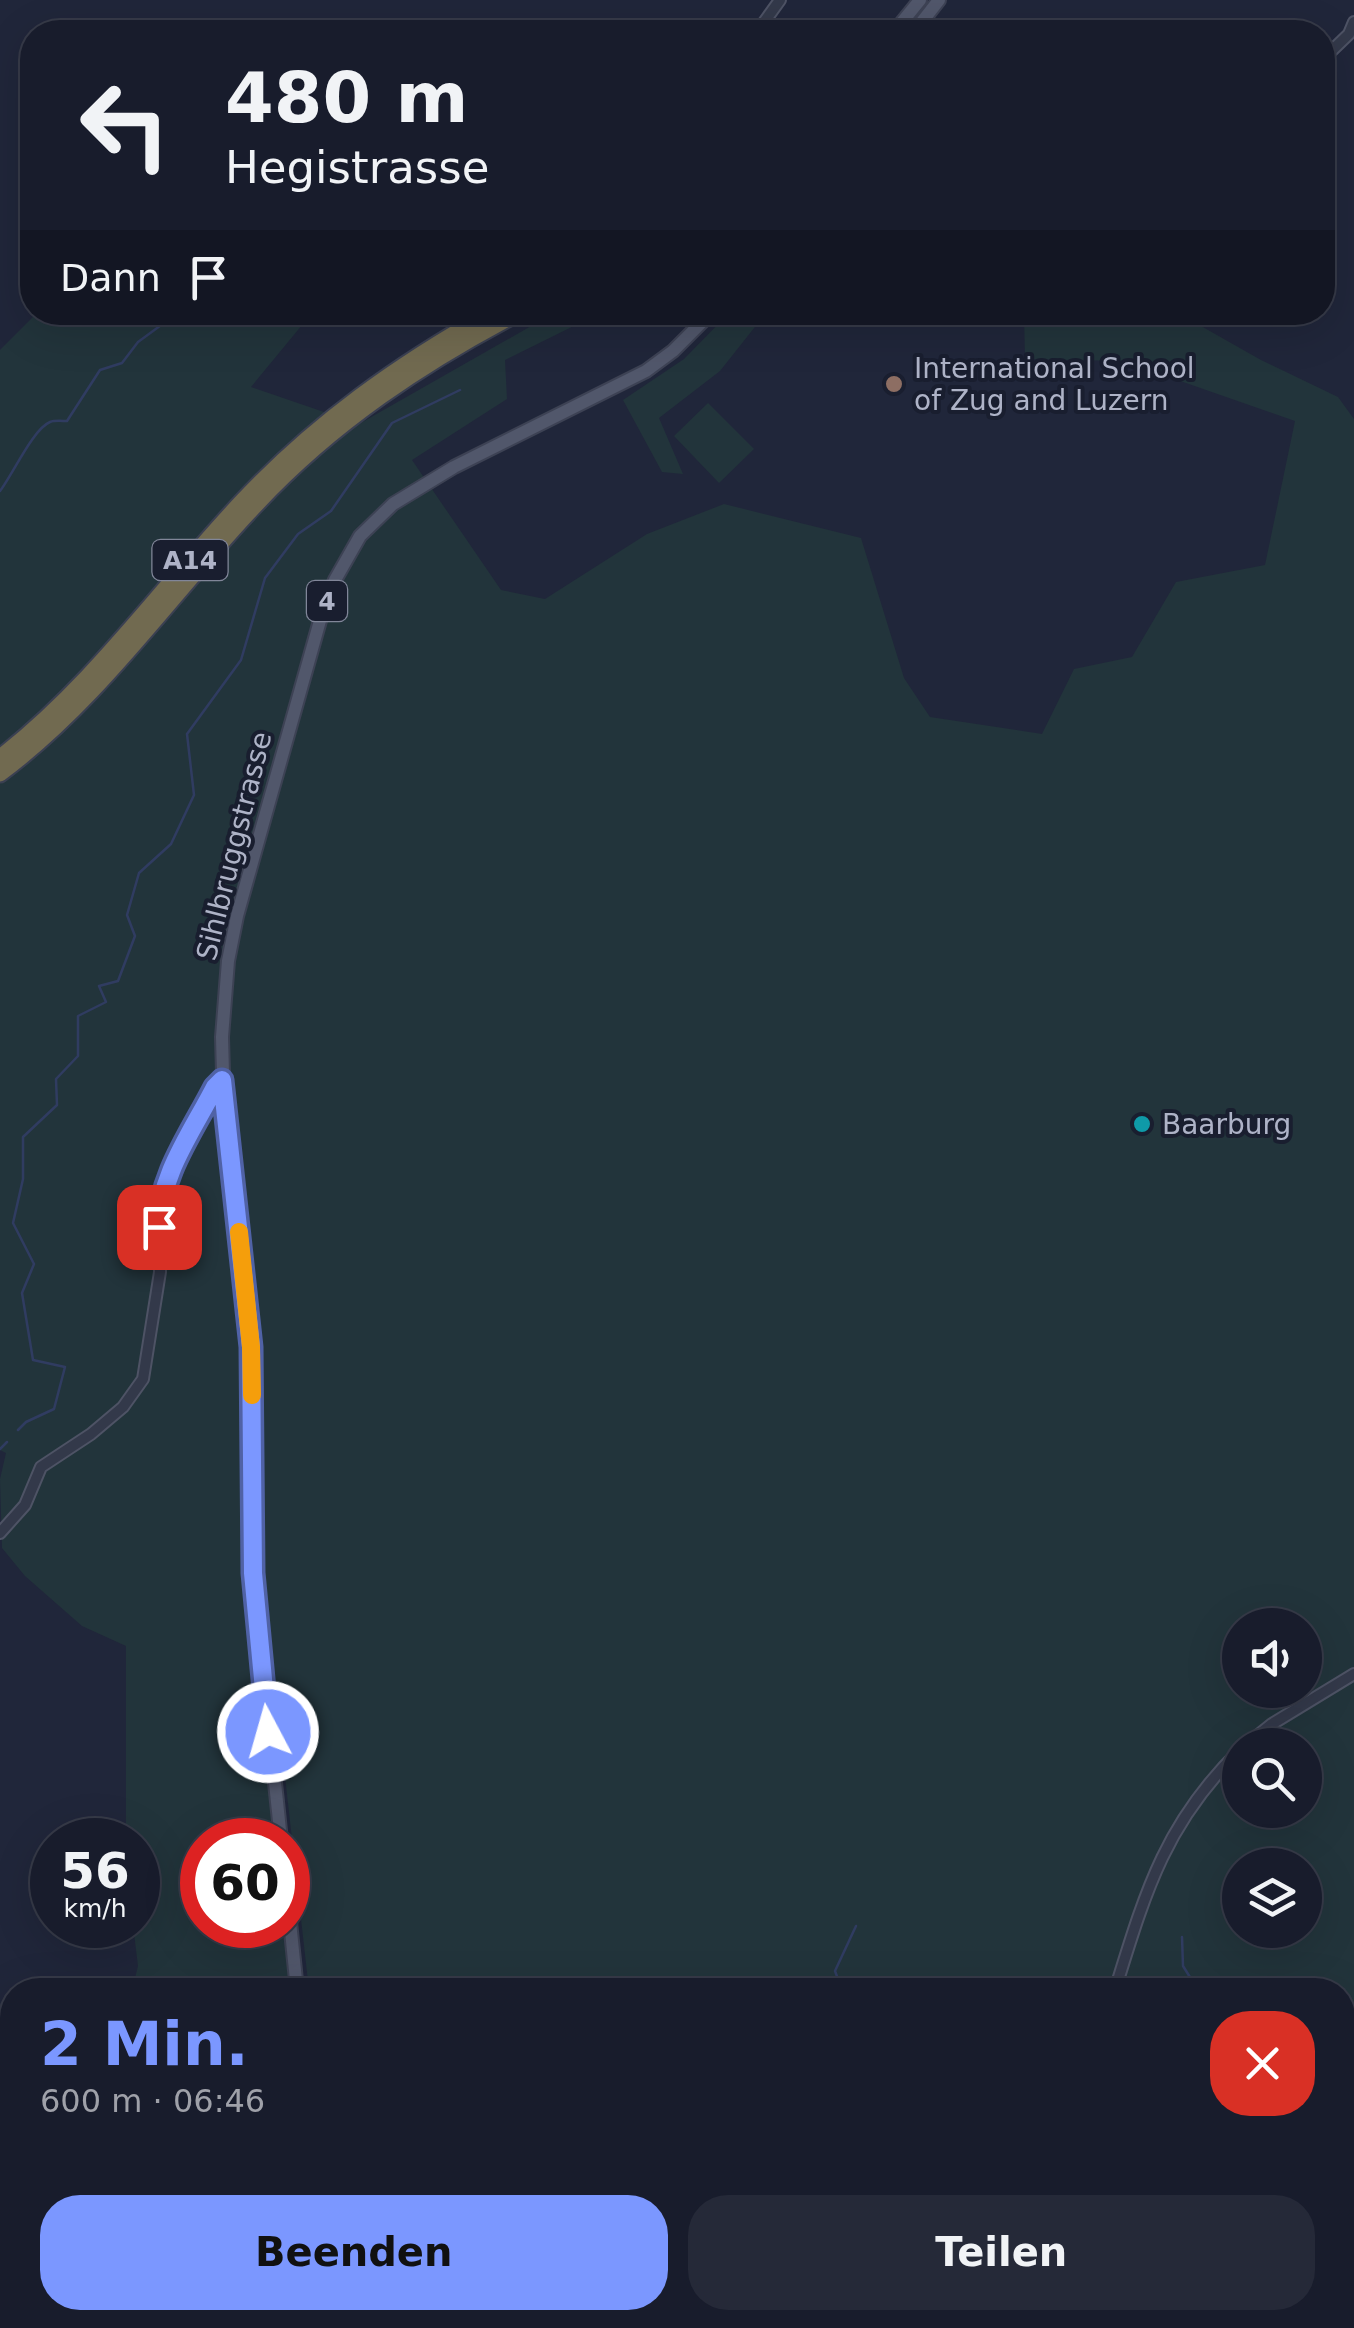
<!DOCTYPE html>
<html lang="de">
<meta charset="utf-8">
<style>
body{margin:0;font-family:"DejaVu Sans",sans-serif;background:#252938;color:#f1f3f6;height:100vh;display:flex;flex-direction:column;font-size:38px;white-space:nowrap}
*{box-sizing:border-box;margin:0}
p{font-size:32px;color:#9fa1a9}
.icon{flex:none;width:55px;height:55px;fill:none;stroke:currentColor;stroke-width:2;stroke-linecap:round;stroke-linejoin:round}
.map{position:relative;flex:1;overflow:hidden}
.side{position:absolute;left:0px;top:1978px;width:1355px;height:352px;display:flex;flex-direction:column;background:#181c2c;border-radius:40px 40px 0 0;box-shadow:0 10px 40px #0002,0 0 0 2px #363a48}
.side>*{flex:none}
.hud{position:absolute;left:20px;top:20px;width:1315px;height:305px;border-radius:40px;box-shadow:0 10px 40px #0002,0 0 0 2px #363a48;background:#181c2c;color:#f1f3f6;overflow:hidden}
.controls{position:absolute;left:1222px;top:1608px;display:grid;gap:20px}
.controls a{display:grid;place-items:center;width:100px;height:100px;border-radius:50%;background:#181c2c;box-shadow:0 10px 40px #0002,0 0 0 2px #363a48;font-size:50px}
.speed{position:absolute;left:30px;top:1818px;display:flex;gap:20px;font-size:50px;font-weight:700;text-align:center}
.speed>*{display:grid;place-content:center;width:130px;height:130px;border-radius:50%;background:#181c2c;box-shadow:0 10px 40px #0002,0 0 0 2px #363a48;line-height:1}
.speed small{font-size:25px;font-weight:400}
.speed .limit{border:15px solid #d22;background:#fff;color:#111}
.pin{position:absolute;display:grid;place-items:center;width:85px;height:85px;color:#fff;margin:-42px;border-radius:20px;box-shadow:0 5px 15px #0006}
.me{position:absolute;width:110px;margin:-55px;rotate:354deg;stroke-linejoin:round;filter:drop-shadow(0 0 8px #0008)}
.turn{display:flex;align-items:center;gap:35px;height:210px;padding:0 40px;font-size:45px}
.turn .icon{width:130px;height:130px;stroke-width:2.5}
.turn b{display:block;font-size:70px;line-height:85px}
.then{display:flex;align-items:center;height:95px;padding:0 40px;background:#0003;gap:20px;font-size:38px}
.round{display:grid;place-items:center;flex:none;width:105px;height:105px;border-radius:40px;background:#252938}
.summary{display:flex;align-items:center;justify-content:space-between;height:170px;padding:0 40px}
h1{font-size:60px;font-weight:800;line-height:75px;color:#7b97ff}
.cta{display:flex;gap:20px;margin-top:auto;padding:20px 40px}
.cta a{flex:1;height:115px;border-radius:40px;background:#7b97ff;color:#111;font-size:40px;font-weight:800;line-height:115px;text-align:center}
.cta a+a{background:#252938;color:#f1f3f6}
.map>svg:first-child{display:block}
</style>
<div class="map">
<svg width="1354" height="2328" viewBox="0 0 1354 2328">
<rect width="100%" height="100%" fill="#20263a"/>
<!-- green -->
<path fill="#22343b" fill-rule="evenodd" d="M1118 312 1124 315 1125 313H1178L1261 360 1338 397 1354 419V2328H342L341 2318H1342V1990H309L282 1750 264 1738 275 1840H202V1925H285L293 1990H132L138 1966 133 1925H138V1840H126V1646L82 1626 25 1576 2 1548 0 1479 6 1453 0 1450V350L37 313H312L251 387 359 424 554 313H600L505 360 507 399 412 460 501 590 545 599 647 534 724 504 861 538 904 678 930 717 1042 734 1074 669 1132 657 1176 582 1265 565 1295 421 1123 361 1025 359 1024 313ZM1240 1625H1305V1690H1240ZM1240 1745H1305V1810H1240ZM1240 1865H1305V1930H1240Z
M729 313H766L720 371 659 418 683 474 662 472 623 400 684 359Z
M708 403 754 449 719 483 674 436Z
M12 2248V2318H162L168 2328H6L0 2320V2257Z
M245 2318H325L326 2328H250Z"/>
<!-- water -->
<path fill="#303c61" d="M12 2153V2229L0 2241V2156Z"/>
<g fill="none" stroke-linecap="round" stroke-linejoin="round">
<!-- stream -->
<path stroke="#303c61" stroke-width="2.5" d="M0 491C13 474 33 429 50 422 55 420 62 421 67 421L100 370 122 363 138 342 179 312
M18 1430 26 1422 54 1409 65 1367 33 1360 22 1293 34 1264 13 1223 23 1179V1137L57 1105 56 1079 78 1056V1016L106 1002 99 986 118 981 135 936 127 915 139 873 171 844 194 795 187 734 241 660 265 578 298 534 331 511 392 423 460 390
M0 1449 7 1442
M1182 1937 1183 1966 1198 1990
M842 1990 835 1971 856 1926
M1330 2318 1334 2323 1354 2324
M941 2328 952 2318"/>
<defs>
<path id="minor" d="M757 32 780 0
M1322 60 1349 34 1354 22
M0 1533 25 1505 41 1467 91 1434 123 1407 143 1379 160 1272 159 1202 166 1179 215 1087 222 1080
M1246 1745 1272 1724 1354 1674
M1115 1990C1145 1893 1165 1823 1240 1750
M1048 2318 1050 2328"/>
<path id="major" d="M894 32 920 0
M914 32 939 0
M281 1840 253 1573 251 1347 224 1110 222 1037 228 961 237 916 323 610 335 580 360 536 393 504 454 467 646 371 673 351 712 312
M288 1902 297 1990
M331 2318 332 2328"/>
<path id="highway" d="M0 757C94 684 161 587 242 501 315 423 398 364 491 312
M0 774C101 699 171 594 257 504 333 423 423 363 521 312"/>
</defs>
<!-- minor casing -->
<use href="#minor" stroke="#4e5365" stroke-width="14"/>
<!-- major casing -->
<use href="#major" stroke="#3d4254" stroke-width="16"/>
<!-- highway casing -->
<use href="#highway" stroke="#3b4052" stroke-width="19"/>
<!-- minor -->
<use href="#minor" stroke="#33394a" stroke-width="10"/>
<!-- major -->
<use href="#major" stroke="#51576b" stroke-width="12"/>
<!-- highway -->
<use href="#highway" stroke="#716a50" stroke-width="15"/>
</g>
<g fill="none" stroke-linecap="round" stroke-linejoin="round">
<defs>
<path id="route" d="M159 1227C159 1176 192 1132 215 1087L222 1080 251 1347 253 1573 268 1732"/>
</defs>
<!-- route casing -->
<use href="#route" stroke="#5062a6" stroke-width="25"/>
<!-- route -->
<use href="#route" stroke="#7b97ff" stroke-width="18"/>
<!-- slow -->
<path stroke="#f59e0b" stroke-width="18" d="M239 1232 251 1347 252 1395"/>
</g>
<!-- markers -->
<circle fill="#8d6e63" stroke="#191e2f" stroke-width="4" cx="894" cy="384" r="10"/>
<circle fill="#0f9aa8" stroke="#191e2f" stroke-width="4" cx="1142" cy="1124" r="10"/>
<g text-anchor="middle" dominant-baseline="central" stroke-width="8" stroke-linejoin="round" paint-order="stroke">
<!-- shield labels -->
<g fill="#191e2f" stroke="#818699" stroke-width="2.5">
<rect x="152.5" y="540" width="75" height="40" rx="8"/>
<rect x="307" y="581" width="40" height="40" rx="8"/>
</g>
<g font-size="25" font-weight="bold" fill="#aeb3c7">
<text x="190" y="560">A14</text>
<text x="327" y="601">4</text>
</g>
<!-- poi labels -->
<g font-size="28" fill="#aeb3c7" stroke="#191e2f" text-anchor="start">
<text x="914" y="368">International School<tspan x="914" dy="32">of Zug and Luzern</tspan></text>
<text x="1162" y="1124">Baarburg</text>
</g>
<!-- street labels -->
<g font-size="28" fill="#aeb3c7" stroke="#191e2f">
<text transform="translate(234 846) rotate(-76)">Sihlbruggstrasse</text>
</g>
</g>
</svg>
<div class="controls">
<a><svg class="icon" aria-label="sound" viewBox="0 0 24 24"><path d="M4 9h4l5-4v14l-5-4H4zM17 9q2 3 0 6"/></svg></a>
<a><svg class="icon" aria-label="search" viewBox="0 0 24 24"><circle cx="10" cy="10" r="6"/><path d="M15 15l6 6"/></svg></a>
<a><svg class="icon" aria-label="layers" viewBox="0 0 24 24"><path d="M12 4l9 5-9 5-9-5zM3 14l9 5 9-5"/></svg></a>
</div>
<div class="speed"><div>56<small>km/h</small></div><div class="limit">60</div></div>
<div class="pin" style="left:159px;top:1227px;background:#d93025"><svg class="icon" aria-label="arrive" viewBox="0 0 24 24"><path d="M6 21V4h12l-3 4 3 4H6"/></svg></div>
<svg class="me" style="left:268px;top:1732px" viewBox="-20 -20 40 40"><circle r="17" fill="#7b97ff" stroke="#fff" stroke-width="3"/><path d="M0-11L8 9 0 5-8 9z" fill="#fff"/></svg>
<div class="hud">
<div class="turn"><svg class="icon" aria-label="left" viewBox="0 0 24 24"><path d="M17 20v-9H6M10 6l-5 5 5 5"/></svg><div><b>480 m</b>Hegistrasse</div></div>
<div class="then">Dann<svg class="icon" aria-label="arrive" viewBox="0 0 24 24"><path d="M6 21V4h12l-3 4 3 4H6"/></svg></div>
</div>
<section class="side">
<div class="summary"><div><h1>2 Min.</h1><p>600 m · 06:46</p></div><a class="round" style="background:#d93025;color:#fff"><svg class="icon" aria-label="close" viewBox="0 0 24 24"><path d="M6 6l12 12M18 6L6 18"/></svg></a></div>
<div class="cta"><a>Beenden</a><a>Teilen</a></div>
</section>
</div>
